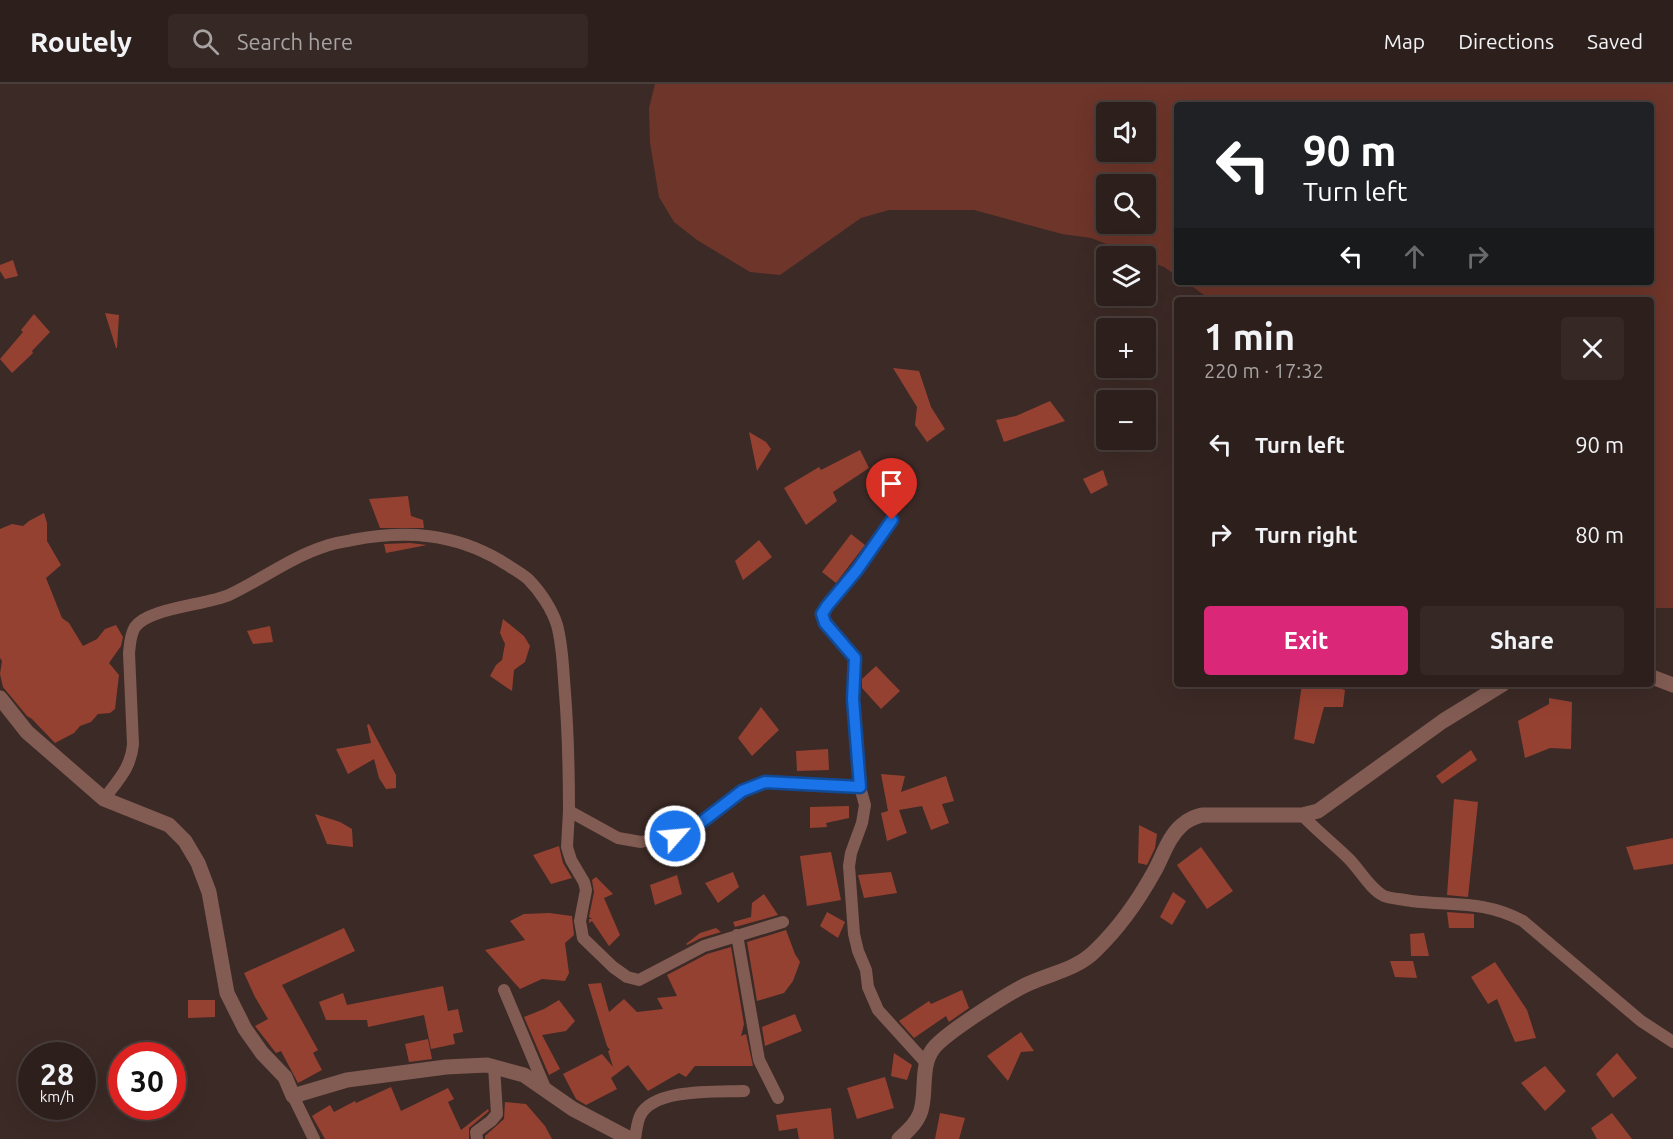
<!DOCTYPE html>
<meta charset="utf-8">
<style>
body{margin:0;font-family:Ubuntu,sans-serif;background:#352825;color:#f1f3f6;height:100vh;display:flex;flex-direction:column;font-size:22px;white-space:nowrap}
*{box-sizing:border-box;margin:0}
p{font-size:20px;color:#a7a3a3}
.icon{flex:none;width:33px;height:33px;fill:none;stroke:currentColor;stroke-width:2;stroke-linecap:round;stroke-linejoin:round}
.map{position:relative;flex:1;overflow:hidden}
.sheet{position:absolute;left:1174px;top:213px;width:480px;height:390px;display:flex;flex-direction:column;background:#2d201c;border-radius:6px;box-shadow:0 6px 24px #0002,0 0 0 2px #483e3b}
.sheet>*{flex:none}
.guide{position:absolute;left:1174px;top:18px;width:480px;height:183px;border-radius:6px;box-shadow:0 6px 24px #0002,0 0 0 2px #483e3b;background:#202124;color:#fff;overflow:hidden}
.fabs{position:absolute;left:1096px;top:18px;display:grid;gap:12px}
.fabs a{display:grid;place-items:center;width:60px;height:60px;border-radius:6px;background:#2d201c;box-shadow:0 6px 24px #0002,0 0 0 2px #483e3b;font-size:30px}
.speed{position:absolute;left:18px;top:958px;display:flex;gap:12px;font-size:30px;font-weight:700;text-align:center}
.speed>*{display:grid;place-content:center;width:78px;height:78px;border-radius:50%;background:#2d201c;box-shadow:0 6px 24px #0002,0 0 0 2px #483e3b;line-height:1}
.speed small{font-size:15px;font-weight:400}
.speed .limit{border:9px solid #d22;background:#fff;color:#111}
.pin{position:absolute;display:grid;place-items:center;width:51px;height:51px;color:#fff;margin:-62px -26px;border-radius:50% 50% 50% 0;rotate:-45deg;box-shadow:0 0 6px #0007}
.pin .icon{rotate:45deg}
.me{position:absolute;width:66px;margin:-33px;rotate:63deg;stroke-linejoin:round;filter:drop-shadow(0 0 4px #0008)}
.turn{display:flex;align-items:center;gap:21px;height:126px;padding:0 30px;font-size:27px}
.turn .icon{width:78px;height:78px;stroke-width:2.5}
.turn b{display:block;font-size:42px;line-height:51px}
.lanes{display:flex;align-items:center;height:57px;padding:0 30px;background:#0003;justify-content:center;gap:30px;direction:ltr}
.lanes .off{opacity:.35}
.round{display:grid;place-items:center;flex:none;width:63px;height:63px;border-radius:6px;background:#352825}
.head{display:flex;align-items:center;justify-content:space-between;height:102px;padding:0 30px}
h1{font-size:36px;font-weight:700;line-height:45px}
.primary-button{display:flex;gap:12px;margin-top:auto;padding:12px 30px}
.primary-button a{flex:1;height:69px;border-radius:6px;background:#db2777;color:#fff;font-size:24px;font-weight:700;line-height:69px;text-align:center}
.primary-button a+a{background:#352825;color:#f1f3f6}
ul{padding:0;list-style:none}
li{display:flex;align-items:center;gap:18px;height:90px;padding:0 30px}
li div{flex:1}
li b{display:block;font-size:22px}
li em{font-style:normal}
header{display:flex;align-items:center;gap:36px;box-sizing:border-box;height:84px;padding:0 30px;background:#2d201c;border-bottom:2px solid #483e3b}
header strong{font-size:28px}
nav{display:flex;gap:33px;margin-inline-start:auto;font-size:21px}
.search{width:420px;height:54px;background:#352825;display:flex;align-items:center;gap:15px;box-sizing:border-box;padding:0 21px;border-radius:6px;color:#a7a3a3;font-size:22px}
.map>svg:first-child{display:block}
</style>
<header>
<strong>Routely</strong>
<div class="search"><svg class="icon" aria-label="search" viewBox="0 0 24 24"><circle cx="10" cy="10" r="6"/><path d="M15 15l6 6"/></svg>Search here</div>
<nav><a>Map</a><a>Directions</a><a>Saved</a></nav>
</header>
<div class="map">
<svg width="1673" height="1055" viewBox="0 0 1673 1055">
<rect width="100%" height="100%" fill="#3c2a26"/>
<!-- green -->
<path fill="#6e352a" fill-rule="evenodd" d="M655 0H1673V524H1652V216H1211L1186 198H1652V21H1178L1177 192 1164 183 1146 176V172H1138L1091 154 1062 150 974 126H889L861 134 780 191 750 188 697 156 674 138 659 113 650 59 649 24ZM1107 28H1146V68H1107ZM1146 100V140H1107V100Z"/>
<!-- building -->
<path fill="#954131" d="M13 176 18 192 5 195 0 187V181Z
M105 229 119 231 117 264H116Z
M34 230 50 248 32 267 33 269 12 289 0 275 23 248 21 246Z
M893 284 919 287 931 323 945 345 927 358 915 341 917 323Z
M1050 317 1065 337 1004 358 996 336 1016 332Z
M749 348 766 358 771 365 757 387Z
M860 366 869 384 833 408 837 417 806 441 784 404 819 383 821 386Z
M1103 386 1108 401 1091 410 1083 395Z
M408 412 411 432 423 436 424 444H380L369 415Z
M44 429 47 439V457L61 481 46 494 62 534 69 539 83 562 97 555 105 545 116 541 123 553 121 562 109 579 119 591 115 625 110 629 98 630 91 638 80 642 74 649 55 659 32 635 27 632 3 603 0 590 2 577 0 574V445L12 440 23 442 29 437Z
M851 450 865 461 836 499 822 488Z
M759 456 772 473 743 496 735 477Z
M410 459 427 461 386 469 384 460Z
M503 535 524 552 530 562 525 578 514 586 512 607 490 592 496 581 502 576 505 560 500 549Z
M270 542 273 558 253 560 247 547Z
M876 582 900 607 881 625 862 604V595Z
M1302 600H1324L1345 606 1343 623H1324L1314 660 1294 655Z
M1549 614 1572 618 1571 665 1550 664 1525 674 1518 637 1549 620Z
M761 623 779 646 752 672 738 654Z
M369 640 396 691V704L386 705 379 694 374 675 348 690 336 665 371 659 367 641Z
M828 665 829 686 797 687 796 667Z
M1471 666 1477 676 1442 700 1436 692Z
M881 690 905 692 901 708 946 692 954 717 942 720 949 739 931 746 922 722 899 726 907 749 887 757 881 729 888 727Z
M1454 715 1478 718 1468 813 1447 811Z
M849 722V734L826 739 827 743 810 744V723Z
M315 730 340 738 352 745 353 763 327 760Z
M1139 741 1157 750 1155 764 1147 781 1138 779Z
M1673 754V780L1634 786 1626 763Z
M559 762 563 779 572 794 551 800 533 771Z
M1201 763 1233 807 1207 825 1177 781Z
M831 768 841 816 807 822 800 772Z
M733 788 739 803 718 819 705 799Z
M891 788 897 809 864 814 858 791Z
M677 791 682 810 655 821 650 801Z
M596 793 613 810 604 814 620 851 609 862 592 837 589 839V835H592L589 833 594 808 592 796Z
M1173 808 1186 817 1172 841 1160 833Z
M764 810 778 831 735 843 733 838 751 833 752 819Z
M827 828 845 838 838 854 820 842Z
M1447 828 1474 830V844H1449Z
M549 829 572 832 574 851 565 859 569 889 565 897 542 895 520 905 485 866 525 856 510 837 524 830Z
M344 844 355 867 282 901 318 966 313 969 322 986 298 999 281 967 276 969 255 942 268 935 255 913 244 889Z
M716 844 721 848 701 854 687 861 686 860 700 849Z
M786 846 795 870 800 878 793 897 784 909 757 917 747 858Z
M1424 849 1429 872H1411L1410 850Z
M731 863 744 940 741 952 746 950 753 982H695L686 993 679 989 648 1007 628 981 611 994 617 1005 586 1021 576 1015 563 990 602 970 613 983 608 967 610 966 607 962 588 900 601 899 609 928 624 915 637 928 663 925 657 914 677 912 667 891 707 870Z
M1390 877H1413L1417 894 1395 893Z
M1495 878 1527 926 1536 954 1515 958 1497 915 1488 920 1471 893Z
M443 902 448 927 458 925 463 948 453 950 455 960 431 965 424 931 368 943 367 936H326L319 918 343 909 347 921Z
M962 906 969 924 949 938 946 932 914 954 899 937 929 917 931 920Z
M188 916H215V933L188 934Z
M559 916 575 937 566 947 542 951 560 985 549 991 524 933 544 925Z
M795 930 802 947 765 962 762 943Z
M1021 948 1034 967 1021 968 1008 997 987 972Z
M428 955 432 975 409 978 405 960Z
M894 969 912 981 907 996 891 992Z
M1617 969 1637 994 1613 1014 1596 990Z
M1545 982 1566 1007 1545 1027 1521 999Z
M885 993 894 1024 857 1035 847 1004Z
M391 1003 401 1027 448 1004 454 1015 448 1018 461 1046 488 1025 489 1027 469 1044V1055H325L312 1032 330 1021 334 1028 355 1017 356 1019Z
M505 1018 526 1020 545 1042 552 1055H485V1052L504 1035Z
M831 1024 834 1055H799L797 1044 779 1047 776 1031Z
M940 1029 965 1034 959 1055H935Z
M1612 1029 1632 1055H1597L1591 1044Z"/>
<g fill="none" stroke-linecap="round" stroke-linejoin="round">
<!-- minor -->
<path stroke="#825c53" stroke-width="12" d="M892 436 857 486 827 522 823 534 855 574 853 615 860 703 865 721 862 739 851 769 849 782 854 850 858 867 866 886 868 903 878 926 926 979
M104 715C118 696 131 684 133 660L129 569C130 561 130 551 135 543 148 524 206 521 229 511 261 496 291 473 326 462 334 459 344 458 352 456 406 446 454 449 501 477 510 483 520 488 528 495 540 507 552 525 557 541 563 563 563 586 565 609 568 648 569 687 569 727L618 754 641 758 688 748 742 707 765 698 860 703
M569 727 567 763 571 776 584 798 586 806 580 837 583 854 613 883 627 893 639 896 704 862 783 838
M1302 731C1317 747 1334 760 1349 775 1360 786 1370 805 1384 812 1392 815 1403 815 1411 817 1454 822 1484 816 1523 837L1641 937 1673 958
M737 851 759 976 778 1014
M504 906 546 1006
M293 1012 314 1055
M477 1055 476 1048 491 1037 497 1030 494 982
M635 1055C636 1048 637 1039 640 1032 653 1004 717 1008 744 1007"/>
<!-- tertiary -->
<path stroke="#825c53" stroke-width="15" d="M1652 593 1673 601
M0 614 27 648 104 715 169 741 185 757 198 779 209 808 227 909 245 945 262 969 285 993 293 1012 347 996 446 983 487 981 524 991 573 1025 630 1055
M899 1055C909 1046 920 1036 922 1022 926 1004 921 981 933 965 944 950 1011 907 1030 899 1052 889 1077 885 1095 867 1119 844 1138 817 1154 788 1163 772 1168 753 1182 741 1188 735 1195 733 1202 731H1302L1318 727 1443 637 1503 600"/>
</g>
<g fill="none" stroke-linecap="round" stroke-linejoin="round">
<defs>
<path id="route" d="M675 752 688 748 699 740 742 707 765 698 860 703 853 615 855 574 825 539 822 530 827 522 857 486 892 436"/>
</defs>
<!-- route casing -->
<use href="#route" stroke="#114b97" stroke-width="15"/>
<!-- route -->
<use href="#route" stroke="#1a73e8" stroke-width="10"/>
</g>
</svg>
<div class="fabs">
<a><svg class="icon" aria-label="sound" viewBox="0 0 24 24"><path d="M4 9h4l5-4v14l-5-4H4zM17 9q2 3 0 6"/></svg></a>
<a><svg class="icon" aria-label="search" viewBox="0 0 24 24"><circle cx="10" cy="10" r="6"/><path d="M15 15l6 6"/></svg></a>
<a><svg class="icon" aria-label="layers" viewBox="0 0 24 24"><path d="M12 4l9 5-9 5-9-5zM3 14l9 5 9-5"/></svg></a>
<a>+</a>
<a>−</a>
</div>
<div class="speed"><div>28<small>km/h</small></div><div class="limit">30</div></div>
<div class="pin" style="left:892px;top:436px;background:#d93025"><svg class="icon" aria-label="arrive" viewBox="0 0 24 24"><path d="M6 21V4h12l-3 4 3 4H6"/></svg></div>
<svg class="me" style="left:675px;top:752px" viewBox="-20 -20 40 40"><circle r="17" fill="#1a73e8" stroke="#fff" stroke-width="3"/><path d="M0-11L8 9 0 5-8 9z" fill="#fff"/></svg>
<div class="guide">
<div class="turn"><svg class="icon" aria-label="left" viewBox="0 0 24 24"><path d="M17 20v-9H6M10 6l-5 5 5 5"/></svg><div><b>90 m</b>Turn left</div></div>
<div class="lanes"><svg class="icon" aria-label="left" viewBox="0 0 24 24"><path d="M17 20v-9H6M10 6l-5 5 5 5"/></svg><svg class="icon off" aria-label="ahead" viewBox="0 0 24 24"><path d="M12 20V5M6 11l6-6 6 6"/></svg><svg class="icon off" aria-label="right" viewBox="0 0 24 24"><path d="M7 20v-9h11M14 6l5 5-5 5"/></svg></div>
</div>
<section class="sheet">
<div class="head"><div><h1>1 min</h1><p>220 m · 17:32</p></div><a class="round"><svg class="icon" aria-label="close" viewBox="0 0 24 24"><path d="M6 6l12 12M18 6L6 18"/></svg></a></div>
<ul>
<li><svg class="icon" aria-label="left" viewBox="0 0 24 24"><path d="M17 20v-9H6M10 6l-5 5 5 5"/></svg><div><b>Turn left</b></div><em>90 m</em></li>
<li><svg class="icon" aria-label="right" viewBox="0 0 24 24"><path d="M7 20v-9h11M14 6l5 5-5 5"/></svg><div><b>Turn right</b></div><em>80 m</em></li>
</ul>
<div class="primary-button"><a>Exit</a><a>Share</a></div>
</section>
</div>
